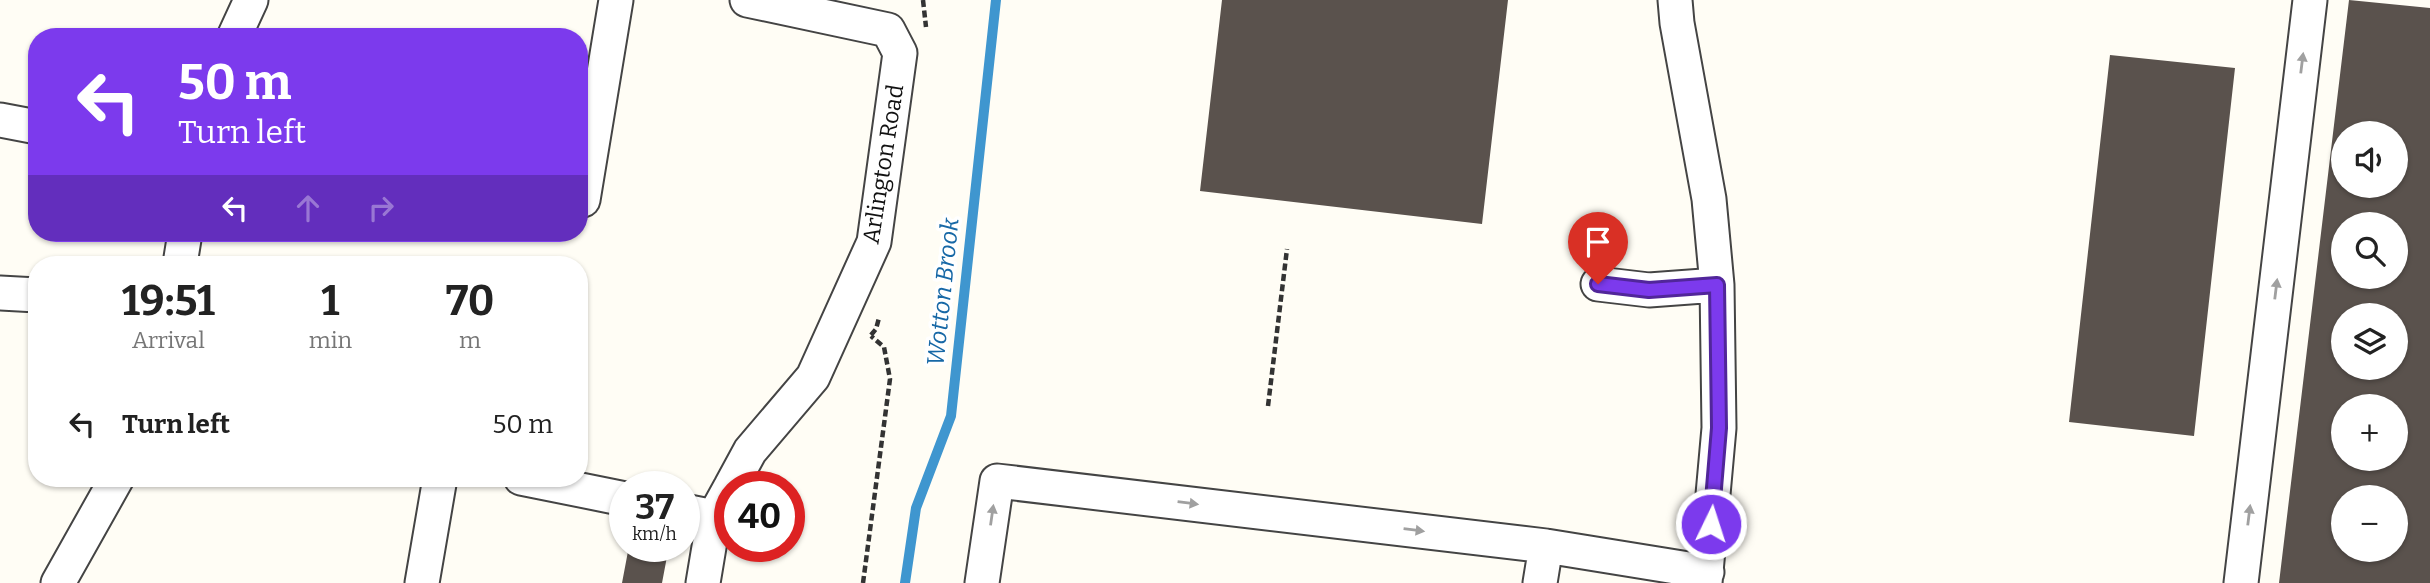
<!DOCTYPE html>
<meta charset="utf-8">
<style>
body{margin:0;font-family:Bitter,serif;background:#f6f6f6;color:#222;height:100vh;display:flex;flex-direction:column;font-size:26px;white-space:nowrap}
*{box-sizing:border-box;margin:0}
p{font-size:23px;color:#767676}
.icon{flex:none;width:38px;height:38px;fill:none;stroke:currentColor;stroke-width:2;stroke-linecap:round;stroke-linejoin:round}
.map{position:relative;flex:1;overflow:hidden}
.sheet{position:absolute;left:28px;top:256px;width:560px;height:231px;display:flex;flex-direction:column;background:#fff;border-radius:28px;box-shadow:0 2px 5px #0004}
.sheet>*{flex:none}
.top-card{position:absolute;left:28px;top:28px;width:560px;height:214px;border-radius:28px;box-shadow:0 2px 5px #0004;background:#7c3aed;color:#fff;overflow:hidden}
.tools{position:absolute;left:2331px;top:121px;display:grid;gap:14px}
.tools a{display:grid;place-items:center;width:77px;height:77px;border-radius:50%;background:#fff;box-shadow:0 2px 5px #0004;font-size:35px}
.speed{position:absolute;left:609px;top:471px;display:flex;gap:14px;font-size:35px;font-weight:700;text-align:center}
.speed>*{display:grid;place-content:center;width:91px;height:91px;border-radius:50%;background:#fff;box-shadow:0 2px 5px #0004;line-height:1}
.speed small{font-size:18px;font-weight:400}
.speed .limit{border:10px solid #d22;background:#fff;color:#111}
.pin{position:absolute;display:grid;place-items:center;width:60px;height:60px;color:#fff;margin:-72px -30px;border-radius:50% 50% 50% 0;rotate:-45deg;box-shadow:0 0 7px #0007}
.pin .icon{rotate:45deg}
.me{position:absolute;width:77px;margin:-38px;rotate:4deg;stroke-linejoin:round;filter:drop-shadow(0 0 5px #0008)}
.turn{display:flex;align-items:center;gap:24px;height:147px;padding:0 35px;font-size:32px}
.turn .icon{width:91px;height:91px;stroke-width:2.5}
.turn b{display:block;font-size:49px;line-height:60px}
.lanes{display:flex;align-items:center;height:66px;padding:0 35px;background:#0003;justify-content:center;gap:35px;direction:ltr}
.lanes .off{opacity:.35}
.eta{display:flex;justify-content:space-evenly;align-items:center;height:119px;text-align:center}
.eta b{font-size:42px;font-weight:700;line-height:49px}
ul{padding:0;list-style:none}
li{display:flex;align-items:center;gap:21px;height:98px;padding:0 35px}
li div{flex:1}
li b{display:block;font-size:26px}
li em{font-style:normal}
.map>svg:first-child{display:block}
</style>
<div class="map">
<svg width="2430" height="583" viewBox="0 0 2430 583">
<rect width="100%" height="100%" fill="#fffdf5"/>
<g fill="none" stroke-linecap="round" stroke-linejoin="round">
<!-- stream -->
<path stroke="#3f96cf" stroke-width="10" d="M905 583 916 508 951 416 996 0"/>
</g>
<!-- building -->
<path fill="#5a524d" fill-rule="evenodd" d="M1222 0H1508L1482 224 1200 191Z
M2349 0 2430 8V583H2279ZM2343 133H2396V186H2343ZM2343 224H2396V276H2343ZM2343 315H2396V368H2343ZM2343 406H2396V458H2343ZM2343 497H2396V550H2343Z
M2110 55 2235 68 2194 436 2069 422Z
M629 546H669L662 583H622Z"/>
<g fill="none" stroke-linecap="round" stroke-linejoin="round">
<defs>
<path id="minor" d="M1675 0 1677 23 1709 199 1717 285 1719 428 1705 583
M234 37 251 0
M0 120 37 127
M579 201 583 200 616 0
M180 264 185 233
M1598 284 1649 290 1717 285
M0 293 37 295
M521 478 625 499
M731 486 750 451 813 377 874 242 900 53 888 30 747 0
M684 511 714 517
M58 583 117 478
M422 583 440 478
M703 583 714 517 730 488
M982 583 997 481 1546 546 1707 572
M1540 583 1546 546
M2241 583 2310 0"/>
</defs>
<!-- minor casing -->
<use href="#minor" stroke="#444" stroke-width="37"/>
<!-- path -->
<path stroke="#333" stroke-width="4.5" stroke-dasharray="7 3.5" stroke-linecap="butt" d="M923 0 926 27
M871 335 876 329 879 318
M1268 406 1287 249
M863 583 890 379 884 347 871 336"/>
<!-- minor -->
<use href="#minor" stroke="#fff" stroke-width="33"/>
</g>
<!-- one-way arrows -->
<defs><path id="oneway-solid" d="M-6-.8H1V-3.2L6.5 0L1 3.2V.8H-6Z" transform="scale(1.75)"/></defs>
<g fill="#a0a0a0">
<use href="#oneway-solid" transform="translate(2302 63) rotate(-83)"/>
<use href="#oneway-solid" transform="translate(2276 289) rotate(-83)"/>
<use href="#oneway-solid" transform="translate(1188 503) rotate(7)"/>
<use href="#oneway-solid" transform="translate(992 515) rotate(-82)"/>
<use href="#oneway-solid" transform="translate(2249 515) rotate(-83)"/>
<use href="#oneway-solid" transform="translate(1414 530) rotate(7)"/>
</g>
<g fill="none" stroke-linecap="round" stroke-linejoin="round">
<defs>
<path id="route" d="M1598 284 1649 290 1717 285 1719 428 1711 524"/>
</defs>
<!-- route casing -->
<use href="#route" stroke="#51269a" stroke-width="18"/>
<!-- route -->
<use href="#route" stroke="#7c3aed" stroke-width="12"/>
</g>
<g text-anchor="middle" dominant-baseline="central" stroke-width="7" stroke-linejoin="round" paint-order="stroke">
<!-- street labels -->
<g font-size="23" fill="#111" stroke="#fff">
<text transform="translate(883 164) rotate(-81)">Arlington Road</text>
</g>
<!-- water labels -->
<g font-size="24" font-style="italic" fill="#1768a6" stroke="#fff">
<text transform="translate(943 292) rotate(-84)">Wotton Brook</text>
</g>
</g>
</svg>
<div class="tools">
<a><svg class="icon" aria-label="sound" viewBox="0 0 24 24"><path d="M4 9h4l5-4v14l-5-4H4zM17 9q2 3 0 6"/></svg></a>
<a><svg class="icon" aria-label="search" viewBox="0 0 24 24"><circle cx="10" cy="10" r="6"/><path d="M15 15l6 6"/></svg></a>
<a><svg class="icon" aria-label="layers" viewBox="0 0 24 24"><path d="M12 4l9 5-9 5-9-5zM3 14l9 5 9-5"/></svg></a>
<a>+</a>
<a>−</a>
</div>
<div class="speed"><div>37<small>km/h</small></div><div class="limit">40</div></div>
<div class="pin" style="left:1598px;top:284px;background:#d93025"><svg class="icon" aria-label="arrive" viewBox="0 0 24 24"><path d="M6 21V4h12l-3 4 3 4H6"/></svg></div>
<svg class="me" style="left:1711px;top:524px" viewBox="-20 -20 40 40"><circle r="17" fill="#7c3aed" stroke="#fff" stroke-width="3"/><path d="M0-11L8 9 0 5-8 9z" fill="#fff"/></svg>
<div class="top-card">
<div class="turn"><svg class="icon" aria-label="left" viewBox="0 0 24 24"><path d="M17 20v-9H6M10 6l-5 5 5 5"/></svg><div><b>50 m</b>Turn left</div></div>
<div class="lanes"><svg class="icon" aria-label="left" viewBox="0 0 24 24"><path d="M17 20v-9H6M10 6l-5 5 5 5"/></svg><svg class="icon off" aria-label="ahead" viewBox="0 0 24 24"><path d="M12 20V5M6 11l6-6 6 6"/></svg><svg class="icon off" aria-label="right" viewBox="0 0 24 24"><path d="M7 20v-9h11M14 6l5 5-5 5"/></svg></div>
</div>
<section class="sheet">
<div class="eta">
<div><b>19:51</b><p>Arrival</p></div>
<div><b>1</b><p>min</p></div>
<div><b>70</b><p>m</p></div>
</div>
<ul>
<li><svg class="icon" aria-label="left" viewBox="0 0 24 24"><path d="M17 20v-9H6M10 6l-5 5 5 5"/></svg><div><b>Turn left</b></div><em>50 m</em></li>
</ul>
</section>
</div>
